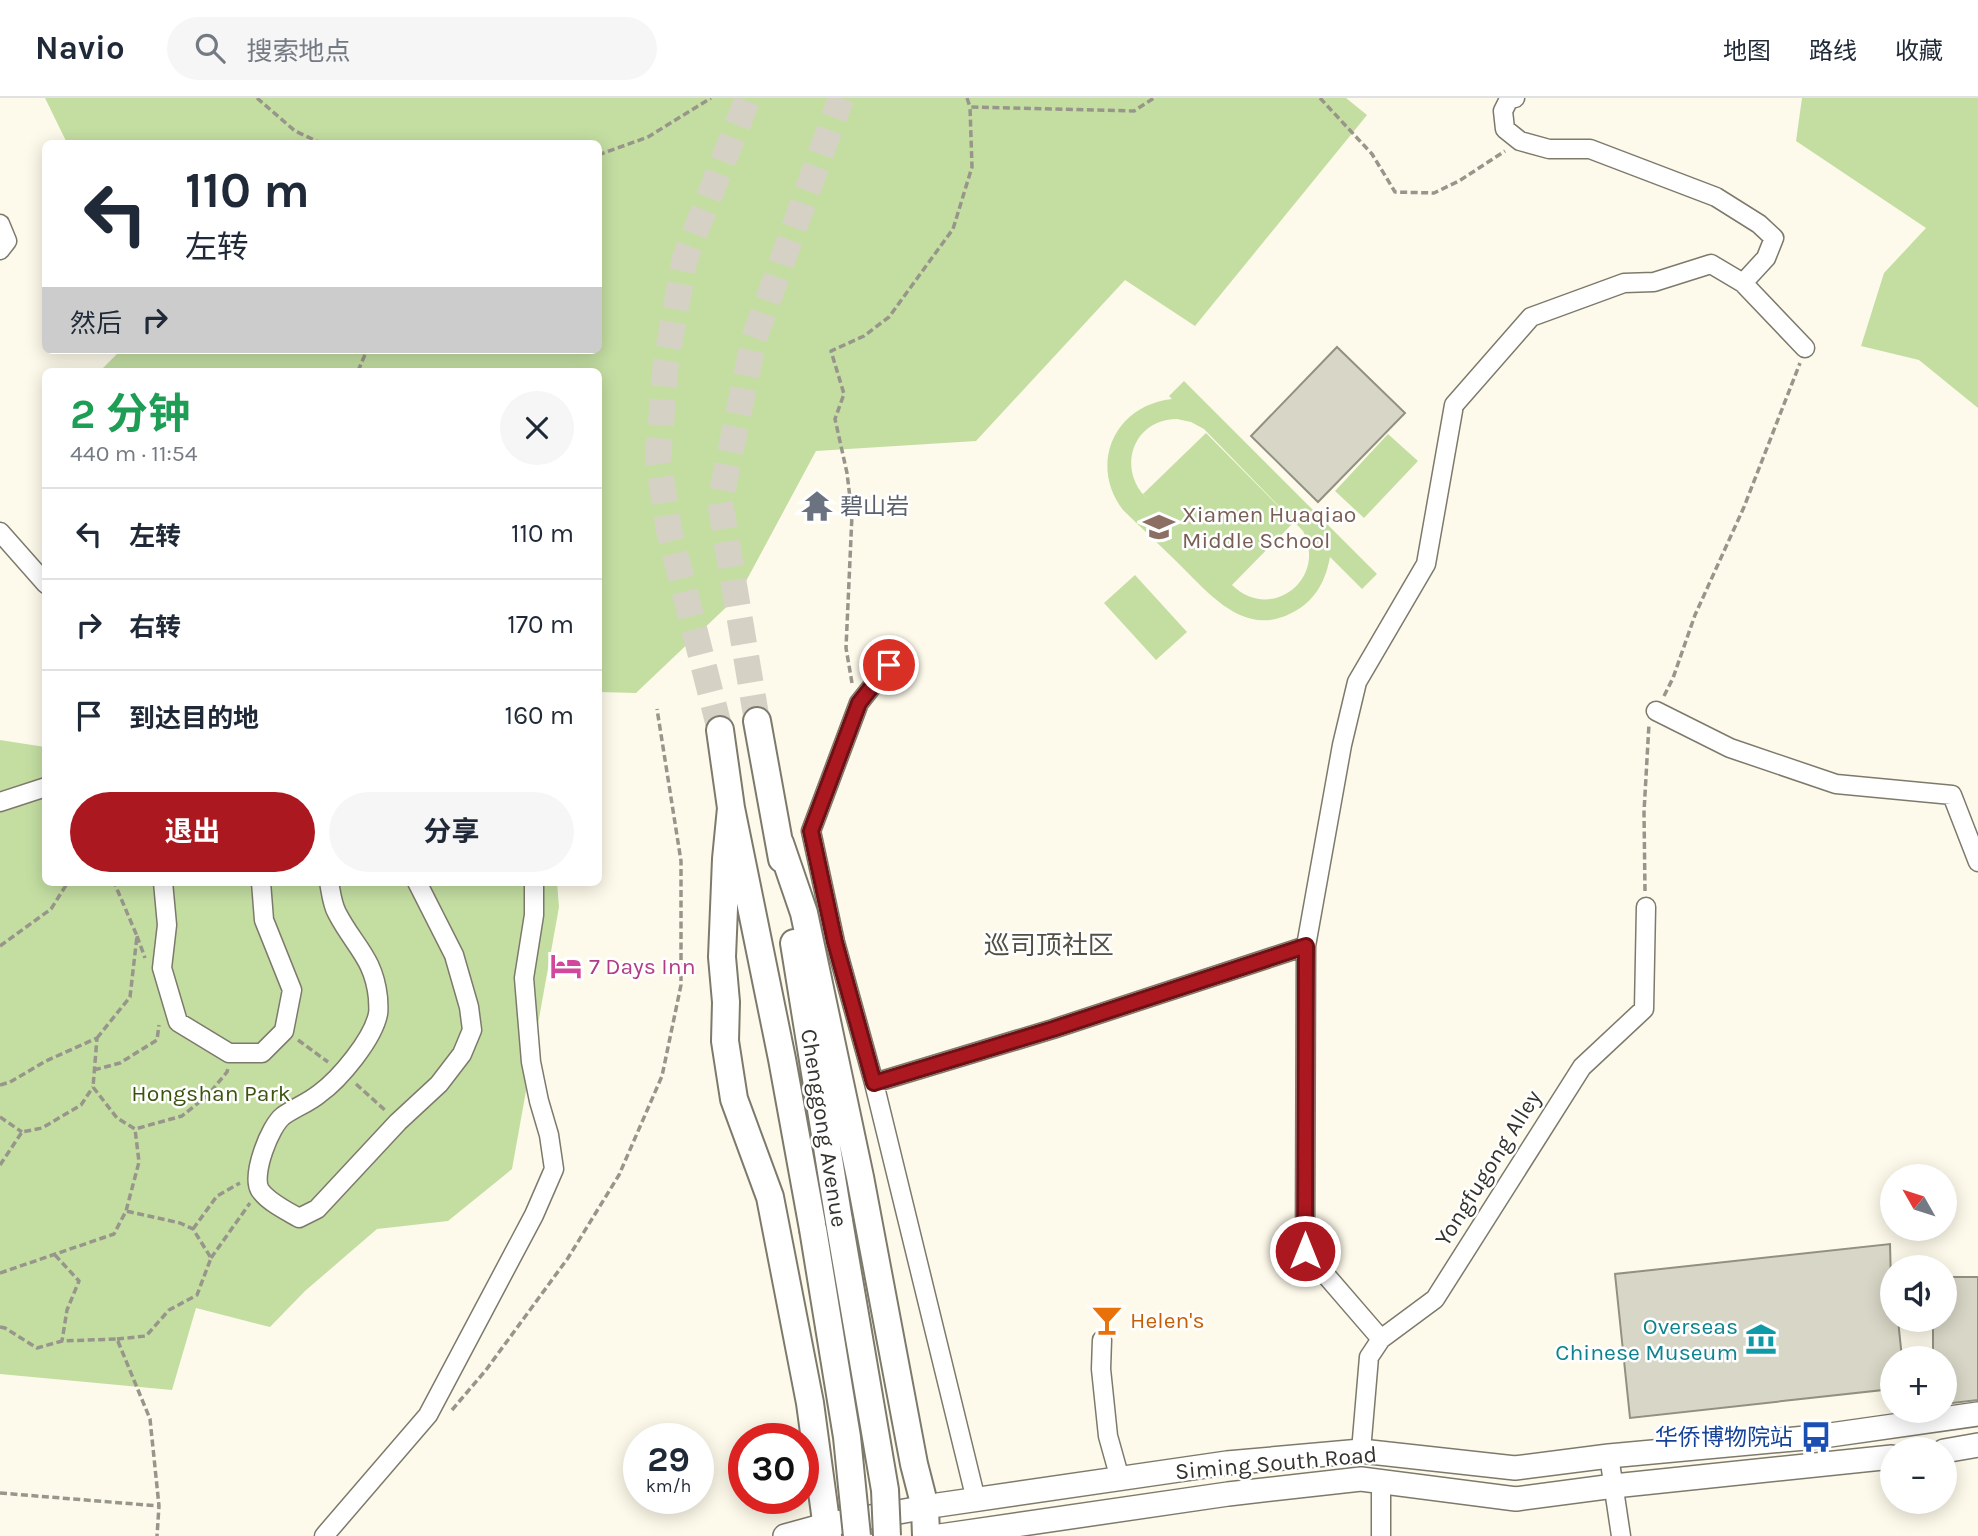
<!DOCTYPE html>
<html lang="zh">
<meta charset="utf-8">
<style>
body{margin:0;font-family:Karla,"Noto Sans SC",sans-serif;background:#f6f6f7;color:#1f2937;height:100vh;display:flex;flex-direction:column;font-size:26px;white-space:nowrap}
*{box-sizing:border-box;margin:0}
p{font-size:23px;color:#747a83}
.icon{flex:none;width:38px;height:38px;fill:none;stroke:currentColor;stroke-width:2;stroke-linecap:round;stroke-linejoin:round}
.map{position:relative;flex:1;overflow:hidden}
.drawer{position:absolute;left:42px;top:270px;width:560px;height:518px;display:flex;flex-direction:column;background:#fff;border-radius:10px;box-shadow:0 4px 18px #0003}
.drawer>*{flex:none}
.banner{position:absolute;left:42px;top:42px;width:560px;height:214px;border-radius:10px;box-shadow:0 4px 18px #0003;background:#fff;color:#1f2937;overflow:hidden}
.needle{width:46px;rotate:309deg}
.controls{position:absolute;left:1880px;top:1066px;display:grid;gap:14px}
.controls a{display:grid;place-items:center;width:77px;height:77px;border-radius:50%;background:#fff;box-shadow:0 4px 18px #0003;font-size:35px}
.speed{position:absolute;left:623px;top:1325px;display:flex;gap:14px;font-size:35px;font-weight:700;text-align:center}
.speed>*{display:grid;place-content:center;width:91px;height:91px;border-radius:50%;background:#fff;box-shadow:0 4px 18px #0003;line-height:1}
.speed small{font-size:18px;font-weight:400}
.speed .limit{border:10px solid #d22;background:#fff;color:#111}
.pin{position:absolute;display:grid;place-items:center;width:60px;height:60px;color:#fff;margin:-30px;border:4px solid #fff;border-radius:50%;box-shadow:0 2px 7px #0007}
.me{position:absolute;width:77px;margin:-38px;rotate:0deg;stroke-linejoin:round;filter:drop-shadow(0 0 5px #0008)}
.turn{display:flex;align-items:center;gap:24px;height:147px;padding:0 28px;font-size:32px}
.turn .icon{width:91px;height:91px;stroke-width:2.5}
.turn b{display:block;font-size:49px;line-height:60px}
.then{display:flex;align-items:center;height:66px;padding:0 28px;background:#0003;gap:14px;font-size:26px}
.round{display:grid;place-items:center;flex:none;width:74px;height:74px;border-radius:37px;background:#f6f6f7}
.headline{display:flex;align-items:center;justify-content:space-between;height:119px;padding:0 28px}
h1{font-size:42px;font-weight:700;line-height:52px;color:#1e9e55}
.action{display:flex;gap:14px;margin-top:auto;padding:14px 28px}
.action a{flex:1;height:80px;border-radius:42px;background:#ab1820;color:#fff;font-size:28px;font-weight:700;line-height:80px;text-align:center}
.action a+a{background:#f6f6f7;color:#1f2937}
ul{padding:0;list-style:none}
li{display:flex;align-items:center;gap:21px;height:91px;padding:0 28px;border-top:2px solid #e0e1e3}
li div{flex:1}
li b{display:block;font-size:26px}
li em{font-style:normal}
header{display:flex;align-items:center;gap:42px;box-sizing:border-box;height:98px;padding:0 35px;background:#fff;border-bottom:2px solid #e0e1e3}
header strong{font-size:33px}
nav{display:flex;gap:38px;margin-inline-start:auto;font-size:24px}
.search{width:490px;height:63px;background:#f6f6f7;display:flex;align-items:center;gap:18px;box-sizing:border-box;padding:0 24px;border-radius:38px;color:#747a83;font-size:26px}
.map>svg:first-child{display:block}
</style>
<header>
<strong>Navio</strong>
<div class="search"><svg class="icon" aria-label="search" viewBox="0 0 24 24"><circle cx="10" cy="10" r="6"/><path d="M15 15l6 6"/></svg>搜索地点</div>
<nav><a>地图</a><a>路线</a><a>收藏</a></nav>
</header>
<div class="map">
<svg width="1978" height="1438" viewBox="0 0 1978 1438">
<rect width="100%" height="100%" fill="#fdfaeb"/>
<!-- green -->
<path fill="#c4dea2" fill-rule="evenodd" d="M45 0H1346L1367 17 1195 228 1125 182 976 343 816 353 738 498 636 595 599 594 598 273H100L121 252H598V46L67 45Z
M1802 0H1978V310L1919 262 1861 248 1884 175 1926 130 1796 43Z
M1184 283 1377 476 1362 491 1330 459C1326 481 1317 500 1297 512 1246 543 1211 497 1178 465 1160 447 1141 430 1123 412 1088 366 1115 307 1172 301L1169 298ZM1177 321 1191 324 1204 331 1303 433C1328 481 1271 525 1232 487L1294 424 1206 335 1143 396 1149 402C1116 375 1131 321 1177 321Z
M1388 336 1418 363 1364 420 1335 393Z
M1135 477 1187 534 1156 562 1104 505Z
M0 642 45 649 46 784H557L559 809 512 1071 448 1123 377 1131 305 1193 270 1229 196 1210 172 1292 0 1276Z"/>
<!-- building -->
<path fill="#d8d6c6" stroke="#929081" stroke-width="2" d="M1337 249 1405 315 1318 404 1251 338Z
M1890 1146 1892 1222H1898L1902 1260H1892V1291L1630 1320 1615 1176Z
M1944 1179H1978V1302L1944 1306V1260H1933V1222H1944Z"/>
<g fill="none" stroke-linecap="round" stroke-linejoin="round">
<!-- highway-tunnel -->
<path stroke="#d5d2c5" stroke-width="26" stroke-dasharray="26 13" stroke-linecap="butt" d="M757 623 720 404 754 241 841 0
M720 632 669 432 658 361 666 264 685 160 748 0"/>
<defs>
<path id="minor" d="M0 126 7 143 0 152
M1743 185 1805 250
M0 434 46 486
M889 567 859 605 811 733 835 844 874 985 976 1402
M1656 613 1730 650 1836 686 1952 697 1978 764
M0 704 46 689
M163 784 167 827 162 870 178 924 229 955H262L284 933 292 892 264 822 261 784
M329 784C331 794 332 806 337 815 354 848 374 860 378 900 378 905 379 911 378 916 373 941 340 981 319 996 308 1005 294 1010 283 1018 270 1028 251 1077 260 1092 268 1104 287 1113 299 1120L317 1111 398 1024 439 986 462 956 472 932 469 909 454 857 417 784
M874 985 1053 931 1306 848
M1381 1241 1305 1153 1306 848 1342 647 1357 584 1426 466 1454 307 1531 219 1624 185 1654 184 1711 166 1743 185 1766 160 1774 140 1759 126 1716 99 1590 51H1549L1520 43 1505 31 1503 13 1509 1 1515 0
M1102 1242 1101 1271 1108 1338 1120 1381
M1361 1353 1369 1259 1381 1241 1435 1201 1582 969 1644 911 1646 809
M1609 1358 1621 1438
M1381 1384V1438
M324 1438 428 1317 534 1117 554 1071 549 1037 539 1003 531 964 524 880 534 817V784"/>
<path id="major" d="M1944 1353 1978 1347
M785 1438 825 1427 938 1407 1227 1365 1361 1353 1515 1370 1609 1358 1816 1339 1978 1316
M940 1438 1228 1396 1361 1381 1516 1401 1614 1388 1892 1359"/>
<path id="highway" d="M757 623 782 761
M720 632 731 710 782 961 813 1131
M731 710 726 761 722 859 726 904 725 943 734 1001 770 1099 810 1305 828 1438
M780 745 804 815 860 1079 914 1366 925 1409 926 1438
M794 845 839 1123"/>
</defs>
<!-- minor casing -->
<use href="#minor" stroke="#7d7a6c" stroke-width="21"/>
<!-- major casing -->
<use href="#major" stroke="#7d7a6c" stroke-width="26"/>
<!-- highway casing -->
<use href="#highway" stroke="#7d7a6c" stroke-width="30"/>
<!-- path -->
<path stroke="#98968b" stroke-width="3.5" stroke-dasharray="7 3.5" stroke-linecap="butt" d="M257 0 295 33 323 46
M967 0 970 9
M1320 0 1372 56 1395 94 1434 95 1459 83 1505 53
M598 57 648 39 711 0
M358 273 367 252
M852 585 846 550 852 417 847 375 835 321 844 296 831 253 864 238 889 219 953 131 972 69 970 9 1134 13 1154 0
M1664 598 1673 580 1695 517 1744 409 1800 265
M1645 793 1644 714 1649 626
M137 838 145 860
M0 848 51 811 68 784
M97 940 130 899 137 838 114 784
M298 942 328 964
M94 972 120 965 157 942 159 927
M356 986 387 1014
M0 987 10 984 46 963 97 940 93 989 117 1020 135 1031 182 1018 208 997 227 974 228 970
M0 1019 22 1034
M0 1067 22 1034 42 1030 81 1007 93 989
M193 1131 217 1098 240 1085
M55 1157 79 1183 67 1212 62 1243
M211 1160 250 1105
M0 1175 114 1136 126 1113 139 1064 135 1031
M0 1229 5 1230 37 1250 62 1243 117 1241 150 1321 159 1408 157 1438
M117 1241 146 1238 169 1212 197 1197 211 1160 193 1131 180 1125 126 1113
M452 1312 486 1272 568 1160 619 1077 662 978 681 887V763L657 611
M0 1395 159 1408"/>
<!-- minor -->
<use href="#minor" stroke="#fff" stroke-width="18"/>
<!-- major -->
<use href="#major" stroke="#fff" stroke-width="23"/>
<!-- highway -->
<use href="#highway" stroke="#fff" stroke-width="26"/>
<defs>
<path id="highway-bridge" d="M839 1123 885 1392 887 1438
M813 1131 847 1339 857 1438"/>
</defs>
<!-- highway-bridge casing -->
<use href="#highway-bridge" stroke="#7d7a6c" stroke-width="30" stroke-linecap="butt"/>
<!-- highway-bridge -->
<use href="#highway-bridge" stroke="#fff" stroke-width="26"/>
</g>
<g fill="none" stroke-linecap="round" stroke-linejoin="round">
<defs>
<path id="route" d="M889 567 859 605 811 733 835 844 874 985 1053 931 1306 848 1305 1153"/>
</defs>
<!-- route casing -->
<use href="#route" stroke="#6f1015" stroke-width="18"/>
<!-- route -->
<use href="#route" stroke="#ab1820" stroke-width="12"/>
</g>
<!-- icons -->
<defs>
<symbol id="temple-bare" viewBox="-9 -9 18 18"><path d="M0-6L5-2H3V0L6.5 2.5H4V6H1.5V3h-3V6H-4V2.5H-6.5L-3 0V-2H-5Z" fill="#6b7280" stroke="#fff" stroke-width="2.5" paint-order="stroke"/></symbol>
<symbol id="school-bare" viewBox="-9 -9 18 18"><path d="M0-5L7-2L0 1L-7-2ZM-4 1L0 2.5L4 1V4Q0 6-4 4Z" fill="#8d6e63" stroke="#fff" stroke-width="2.5" paint-order="stroke"/></symbol>
<symbol id="hotel-bare" viewBox="-9 -9 18 18"><path d="M-6-4.5h1.5V1H6V5H4.5V3h-9V5H-6ZM-4 0a1.8 1.8 0 1 1 3.6 0ZM.5 0V-2.5h3Q6-2.5 6 0Z" fill="#d1479c" stroke="#fff" stroke-width="2.5" paint-order="stroke"/></symbol>
<symbol id="bar-bare" viewBox="-9 -9 18 18"><path d="M-6-5H6L.8 .8V4.5H3.5V6h-7V4.5H-.8V.8Z" fill="#e8710a" stroke="#fff" stroke-width="2.5" paint-order="stroke"/></symbol>
<symbol id="museum-bare" viewBox="-9 -9 18 18"><path d="M0-6L6-3V-2H-6V-3ZM-5-1h2V3h-2ZM-1-1h2V3h-2ZM3-1h2V3H3ZM-6 4H6V6H-6Z" fill="#0f9aa8" stroke="#fff" stroke-width="2.5" paint-order="stroke"/></symbol>
<symbol id="bus-bare" viewBox="-9 -9 18 18"><path d="M-5-6H5V4H4V6H2V4H-2V6H-4V4H-5ZM-3.5-4V0h7V-4ZM-3.5 1.2v1.5H-2V1.2ZM2 1.2v1.5H3.5V1.2Z" fill="#1a4fb4" stroke="#fff" stroke-width="2.5" paint-order="stroke"/></symbol>
</defs>
<g fill-rule="evenodd">
<use href="#temple-bare" x="795" y="386" width="44" height="44"/>
<use href="#school-bare" x="1137" y="407" width="44" height="44"/>
<use href="#hotel-bare" x="544" y="846" width="44" height="44"/>
<use href="#bar-bare" x="1085" y="1200" width="44" height="44"/>
<use href="#museum-bare" x="1739" y="1219" width="44" height="44"/>
<use href="#bus-bare" x="1794" y="1317" width="44" height="44"/>
</g>
<g text-anchor="middle" dominant-baseline="central" stroke-width="5" stroke-linejoin="round" paint-order="stroke">
<!-- worship labels -->
<g font-size="23" fill="#5b616d" stroke="#fff" text-anchor="start">
<text x="840" y="408">碧山岩</text>
</g>
<!-- education labels -->
<g font-size="23" fill="#785e54" stroke="#fff" text-anchor="start">
<text x="1182" y="416">Xiamen Huaqiao<tspan x="1182" dy="26">Middle School</tspan></text>
</g>
<!-- hotel labels -->
<g font-size="23" fill="#b23c85" stroke="#fff" text-anchor="start">
<text x="589" y="868">7 Days Inn</text>
</g>
<!-- park labels -->
<g font-size="23" fill="#3c530f" stroke="#fff">
<text x="211" y="995">Hongshan Park</text>
</g>
<!-- street labels -->
<g font-size="23" fill="#34332d" stroke="#fff">
<text transform="translate(824 1030) rotate(81)">Chenggong Avenue</text>
<text transform="translate(1488 1070) rotate(-58)">Yongfugong Alley</text>
<text transform="translate(1276 1365) rotate(-5)">Siming South Road</text>
</g>
<!-- food labels -->
<g font-size="23" fill="#c56008" stroke="#fff" text-anchor="start">
<text x="1130" y="1222">Helen's</text>
</g>
<!-- culture labels -->
<g font-size="23" fill="#0d838f" stroke="#fff" text-anchor="end">
<text x="1738" y="1228">Overseas<tspan x="1738" dy="26">Chinese Museum</tspan></text>
</g>
<!-- transit labels -->
<g font-size="23" fill="#164399" stroke="#fff" text-anchor="end">
<text x="1793" y="1339">华侨博物院站</text>
</g>
<!-- quarter labels -->
<g font-size="26" fill="#525043" stroke="#fff">
<text x="1049" y="847">巡司顶社区</text>
</g>
</g>
</svg>
<div class="controls">
<a><svg class="needle" viewBox="-14 -14 28 28"><path d="M0-13l5 13h-10z" fill="#e53935"/><path d="M0 13l5-13h-10z" fill="#747a83"/></svg></a>
<a><svg class="icon" aria-label="sound" viewBox="0 0 24 24"><path d="M4 9h4l5-4v14l-5-4H4zM17 9q2 3 0 6"/></svg></a>
<a>+</a>
<a>−</a>
</div>
<div class="speed"><div>29<small>km/h</small></div><div class="limit">30</div></div>
<div class="pin" style="left:889px;top:567px;background:#d93025"><svg class="icon" aria-label="arrive" viewBox="0 0 24 24"><path d="M6 21V4h12l-3 4 3 4H6"/></svg></div>
<svg class="me" style="left:1305px;top:1153px" viewBox="-20 -20 40 40"><circle r="17" fill="#ab1820" stroke="#fff" stroke-width="3"/><path d="M0-11L8 9 0 5-8 9z" fill="#fff"/></svg>
<div class="banner">
<div class="turn"><svg class="icon" aria-label="left" viewBox="0 0 24 24"><path d="M17 20v-9H6M10 6l-5 5 5 5"/></svg><div><b>110 m</b>左转</div></div>
<div class="then">然后<svg class="icon" aria-label="right" viewBox="0 0 24 24"><path d="M7 20v-9h11M14 6l5 5-5 5"/></svg></div>
</div>
<section class="drawer">
<div class="headline"><div><h1>2 分钟</h1><p>440 m · 11:54</p></div><a class="round"><svg class="icon" aria-label="close" viewBox="0 0 24 24"><path d="M6 6l12 12M18 6L6 18"/></svg></a></div>
<ul>
<li><svg class="icon" aria-label="left" viewBox="0 0 24 24"><path d="M17 20v-9H6M10 6l-5 5 5 5"/></svg><div><b>左转</b></div><em>110 m</em></li>
<li><svg class="icon" aria-label="right" viewBox="0 0 24 24"><path d="M7 20v-9h11M14 6l5 5-5 5"/></svg><div><b>右转</b></div><em>170 m</em></li>
<li><svg class="icon" aria-label="arrive" viewBox="0 0 24 24"><path d="M6 21V4h12l-3 4 3 4H6"/></svg><div><b>到达目的地</b></div><em>160 m</em></li>
</ul>
<div class="action"><a>退出</a><a>分享</a></div>
</section>
</div>
